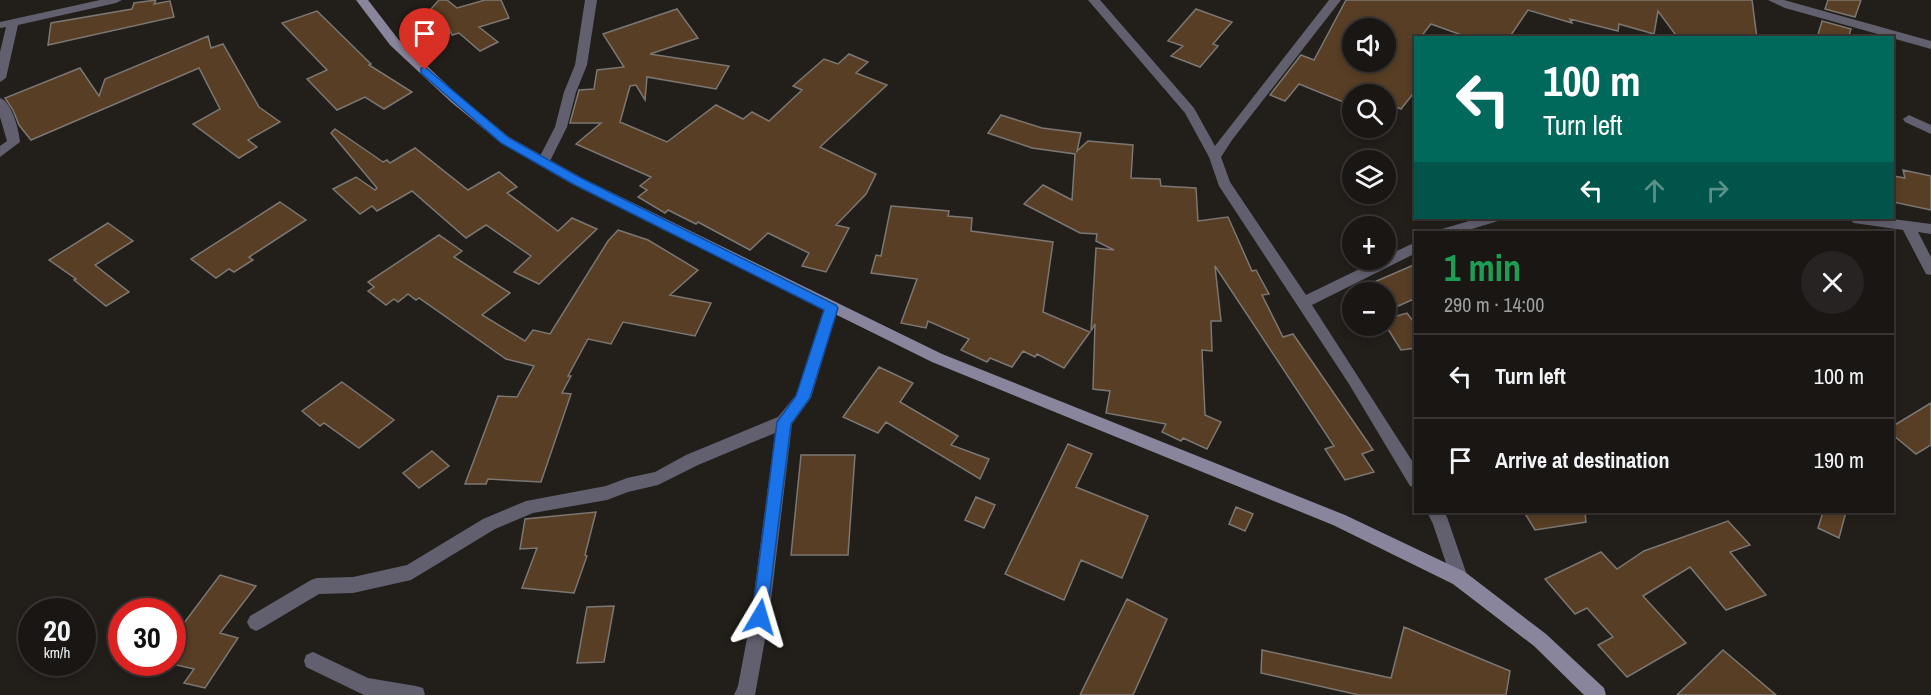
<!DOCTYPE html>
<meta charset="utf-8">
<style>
body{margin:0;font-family:"Archivo Narrow",sans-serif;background:#272322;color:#f1f3f6;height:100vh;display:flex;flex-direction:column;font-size:22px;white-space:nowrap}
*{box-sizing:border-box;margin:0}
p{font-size:20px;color:#9f9fa0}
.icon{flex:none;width:33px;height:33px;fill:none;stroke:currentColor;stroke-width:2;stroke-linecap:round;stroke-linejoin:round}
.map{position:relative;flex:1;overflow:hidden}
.side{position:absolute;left:1414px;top:231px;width:480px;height:282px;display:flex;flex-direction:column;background:#1a1614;border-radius:0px;box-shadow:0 3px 9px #0003,0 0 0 2px #383534}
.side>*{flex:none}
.hud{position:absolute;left:1414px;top:36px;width:480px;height:183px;border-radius:0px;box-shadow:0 3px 9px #0003,0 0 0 2px #383534;background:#00695c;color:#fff;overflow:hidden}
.fabs{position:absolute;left:1342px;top:18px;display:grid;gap:12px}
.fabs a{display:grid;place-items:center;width:54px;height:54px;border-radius:50%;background:#1a1614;box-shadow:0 3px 9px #0003,0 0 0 2px #383534;font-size:30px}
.speed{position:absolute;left:18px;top:598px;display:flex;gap:12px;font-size:30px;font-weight:700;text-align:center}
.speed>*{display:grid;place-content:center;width:78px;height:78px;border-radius:50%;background:#1a1614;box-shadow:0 3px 9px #0003,0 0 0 2px #383534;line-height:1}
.speed small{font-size:15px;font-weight:400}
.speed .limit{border:9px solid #d22;background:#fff;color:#111}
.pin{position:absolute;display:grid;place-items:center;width:51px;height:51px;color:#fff;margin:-62px -26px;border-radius:50% 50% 50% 0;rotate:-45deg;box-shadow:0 0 6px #0007}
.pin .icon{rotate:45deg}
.me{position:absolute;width:66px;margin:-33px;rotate:7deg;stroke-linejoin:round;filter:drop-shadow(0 0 4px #0008)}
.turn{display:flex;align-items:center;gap:21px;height:126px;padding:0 30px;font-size:27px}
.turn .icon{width:78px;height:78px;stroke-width:2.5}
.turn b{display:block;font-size:42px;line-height:51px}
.lanes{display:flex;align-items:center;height:57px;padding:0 30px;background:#0003;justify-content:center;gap:30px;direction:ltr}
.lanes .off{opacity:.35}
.round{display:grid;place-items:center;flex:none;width:63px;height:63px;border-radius:32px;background:#272322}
.headline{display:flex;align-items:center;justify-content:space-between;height:102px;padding:0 30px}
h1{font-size:36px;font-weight:700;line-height:45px;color:#1e9e55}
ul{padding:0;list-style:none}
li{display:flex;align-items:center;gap:18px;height:84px;padding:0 30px;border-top:2px solid #383534}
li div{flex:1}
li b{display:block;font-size:22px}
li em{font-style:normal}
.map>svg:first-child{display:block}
</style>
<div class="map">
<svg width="1931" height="695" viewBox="0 0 1931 695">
<rect width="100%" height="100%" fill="#221e1a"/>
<!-- building -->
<path fill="#573e24" stroke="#7c7772" stroke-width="1.5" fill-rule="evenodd" d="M156 0 154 4 170 1 174 17 48 45 51 23 132 9 134 3Z
M439 0H447L457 8 485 0H501L509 18 479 27 498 42 480 51 459 33 452 35 446 22 431 9Z
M1346 0H1752L1757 38H1678L1658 11 1654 34 1619 24 1618 31 1570 19 1572 23 1528 10 1509 38H1470L1431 24 1420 38H1416V90L1401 109 1386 103V94H1366L1353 89V106L1299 84 1285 101 1270 95 1301 55 1314 60ZM1353 28H1386V62H1353Z
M1828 0H1861L1855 17 1825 9Z
M677 9 698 38 650 54 729 66 716 89 647 77 645 100 636 85 630 86 620 122 667 142 716 105 743 119 752 112 769 121 802 90 793 86 824 59 838 64 849 54 868 62 856 73 887 85 820 147 876 174 866 194 836 225 849 228 826 272 802 266 809 253 768 233 750 250 698 222 696 224 668 210 665 213 638 197 647 190 640 186 651 177 576 144 601 123H570L579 90 594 89 597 70 624 67 603 34Z
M1196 9 1232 22 1213 44 1218 46 1200 67 1171 56 1183 46 1168 41Z
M317 11 371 64 369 65 412 92 384 109 365 97 337 110 307 79 327 70 282 23Z
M1822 21 1851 29 1848 38H1817Z
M208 36 211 48 223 44 259 107 280 122 248 140 257 147 239 158 193 124 220 109 199 68 31 140 19 125 13 110 5 98 80 68 99 96 105 79Z
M1001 115 1042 128 1081 133 1077 151 1088 141 1133 145 1131 178 1160 179 1161 186 1196 188 1198 221 1228 217 1252 271 1256 270 1269 294 1262 295 1283 337 1293 334 1373 450 1362 454 1374 472 1345 480 1325 449 1334 446 1215 266 1221 321H1211L1212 351 1202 350 1205 415 1221 422 1207 449 1183 438 1181 441 1162 432 1166 424 1106 413 1110 391 1093 389 1095 324 1091 331 1096 248 1114 250 1096 241 1097 234 1080 233 1024 204 1043 185 1072 200 1075 154 1032 148 988 133Z
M335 129 383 162 387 160 390 163 415 148 468 190 499 172 517 187 507 193 558 231 572 218 597 229 539 284 514 272 531 256 486 225 466 238 412 191 377 211 372 206 360 214 333 189 356 177 375 190 377 188 331 133Z
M1903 170 1931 176V210L1893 202V176L1905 178Z
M280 202 306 220 249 257 253 260 234 272 229 269 216 278 191 259Z
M891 206 949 211 948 216 972 218 971 231 1053 242 1043 312 1090 332 1064 368 1037 354 1035 357 1023 351 1012 367 990 358 987 362 961 350 969 339 928 321 926 328 901 323 917 279 871 273 876 255 881 256Z
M108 223 133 241 95 265 129 292 106 306 74 280 76 279 49 260Z
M618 230 648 240 698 270 670 295 711 303 695 336 623 322 611 344 588 339 568 376H571L562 393 571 394 541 482 488 479 486 484H465L498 396 517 397 534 366 506 359 419 298 416 300 408 294 398 302 394 299 386 305 368 291 374 287 368 282 439 235 462 251 454 257 510 293 482 315 525 341 533 330 550 334 608 241Z
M1416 264V298L1396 307 1386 297V292H1382L1372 283Z
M1407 313 1416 325V348L1401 350 1386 326V319Z
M879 367 913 383 900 402 958 436 951 445 989 459 980 479 886 422 878 433 843 417Z
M342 382 394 420 359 448 324 423 320 426 302 411Z
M1931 403V445L1916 454 1893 435V426Z
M1068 444 1092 454 1076 487 1148 516 1122 578 1081 560 1064 600 1005 574Z
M432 451 449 466 419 488 403 473Z
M801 455H855L848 555H791Z
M976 497 995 505 984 528 965 520Z
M1236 507 1253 514 1245 531 1229 524Z
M596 512 585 555 587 556 574 593 522 588 537 548 520 549 525 519Z
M1524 512H1585L1586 522 1535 530Z
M1823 512H1846L1839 538 1818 528Z
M1728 521 1750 545 1730 552 1766 595 1726 610 1690 567 1643 596 1686 643 1627 677 1598 645 1613 637 1587 608 1575 614 1545 579 1601 552 1617 569 1644 551Z
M220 575 256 586 220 633 238 638 205 688 184 683 194 669 172 664V641L187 619Z
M1127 599 1167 619 1133 695H1080Z
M614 606 604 662 577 663 587 607Z
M1404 627 1510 671 1506 695H1359L1261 673 1262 650 1391 678Z
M1723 650 1776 695H1677Z"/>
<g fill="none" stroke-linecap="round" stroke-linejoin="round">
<!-- street -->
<path fill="#62606f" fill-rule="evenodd" d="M100 0H122L116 3 18 25 6 78 0 82V52L6 27 0 28V22Z
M585 0H597L587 65 576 92 567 127 548 165 543 166 537 162 555 127 564 92 575 65Z
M1088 0H1100L1194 108 1215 146 1329 0H1341L1232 140 1221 157 1230 182 1306 295 1378 260H1386V256L1416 242V253L1312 305 1416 467V488L1410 486 1349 384 1219 186 1209 157 1185 113Z
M1768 0H1784L1931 41V49L1785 8Z
M0 98C12 102 19 130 20 142L0 157V146L7 141 0 117Z
M1909 115 1931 125V134L1905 122 1903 119Z
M1479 218H1500L1498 221 1462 232H1440L1442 229Z
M1847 218H1885L1931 224V234L1918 232 1931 257V275L1926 274 1903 230 1854 223Z
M831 302 836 304 838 308 811 398 792 424 769 617 755 695H734L738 686 751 617 775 433 698 465 658 485 628 492 607 500 533 513 495 529 411 580 353 593 319 594 262 628 256 631 250 628 247 622 250 616 311 580 317 578 353 577 407 565 483 519 526 501 606 486 627 478 655 472 686 455 778 417 796 395 824 308 826 304Z
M1427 512H1444L1447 517 1468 578 1465 584 1459 586 1453 584 1433 524Z
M313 652 368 678 416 686 423 688 425 695H364L306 667 304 661 306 655Z"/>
<!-- secondary -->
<path fill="#88859d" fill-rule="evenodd" d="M356 0H368L398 39 459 96 509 137 582 178 942 354 1345 515 1465 572 1546 634 1604 688 1606 695H1584L1534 646 1453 584 1333 525 932 362 572 184 501 143 451 102 390 45Z"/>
</g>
<!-- route -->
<path fill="#1a73e8" stroke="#114b97" stroke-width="1.5" d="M425 67 509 138 581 178 836 305 838 308 810 398 791 424 766 622 760 625 754 622 752 617 777 422 796 396 824 310 573 184 501 143 421 73V68Z"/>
</svg>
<div class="fabs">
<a><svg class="icon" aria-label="sound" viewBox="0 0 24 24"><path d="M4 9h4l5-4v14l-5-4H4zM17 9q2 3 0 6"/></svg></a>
<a><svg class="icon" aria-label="search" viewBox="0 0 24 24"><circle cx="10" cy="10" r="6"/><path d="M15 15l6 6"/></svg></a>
<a><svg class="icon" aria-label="layers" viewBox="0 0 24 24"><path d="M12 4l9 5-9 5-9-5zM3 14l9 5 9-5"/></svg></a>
<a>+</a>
<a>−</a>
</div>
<div class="speed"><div>20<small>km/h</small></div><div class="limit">30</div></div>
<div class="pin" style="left:425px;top:70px;background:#d93025"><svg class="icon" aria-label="arrive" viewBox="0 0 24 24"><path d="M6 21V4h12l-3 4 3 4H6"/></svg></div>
<svg class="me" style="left:760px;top:617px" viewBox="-20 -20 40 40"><path d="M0-17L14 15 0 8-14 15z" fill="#1a73e8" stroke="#fff" stroke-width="4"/></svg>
<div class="hud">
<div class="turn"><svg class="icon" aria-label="left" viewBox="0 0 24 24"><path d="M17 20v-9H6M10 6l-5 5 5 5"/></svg><div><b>100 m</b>Turn left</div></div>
<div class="lanes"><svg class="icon" aria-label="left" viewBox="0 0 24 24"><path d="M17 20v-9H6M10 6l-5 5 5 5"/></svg><svg class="icon off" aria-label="ahead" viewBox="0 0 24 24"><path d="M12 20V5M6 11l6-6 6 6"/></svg><svg class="icon off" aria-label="right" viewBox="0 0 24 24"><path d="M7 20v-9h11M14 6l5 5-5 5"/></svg></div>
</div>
<section class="side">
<div class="headline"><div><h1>1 min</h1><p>290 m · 14:00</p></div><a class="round"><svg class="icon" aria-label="close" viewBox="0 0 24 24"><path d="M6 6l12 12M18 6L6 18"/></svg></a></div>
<ul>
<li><svg class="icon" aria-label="left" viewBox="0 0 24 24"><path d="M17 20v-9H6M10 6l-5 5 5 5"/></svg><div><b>Turn left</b></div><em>100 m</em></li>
<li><svg class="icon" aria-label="arrive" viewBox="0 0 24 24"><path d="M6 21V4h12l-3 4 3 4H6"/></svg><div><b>Arrive at destination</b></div><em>190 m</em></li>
</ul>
</section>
</div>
